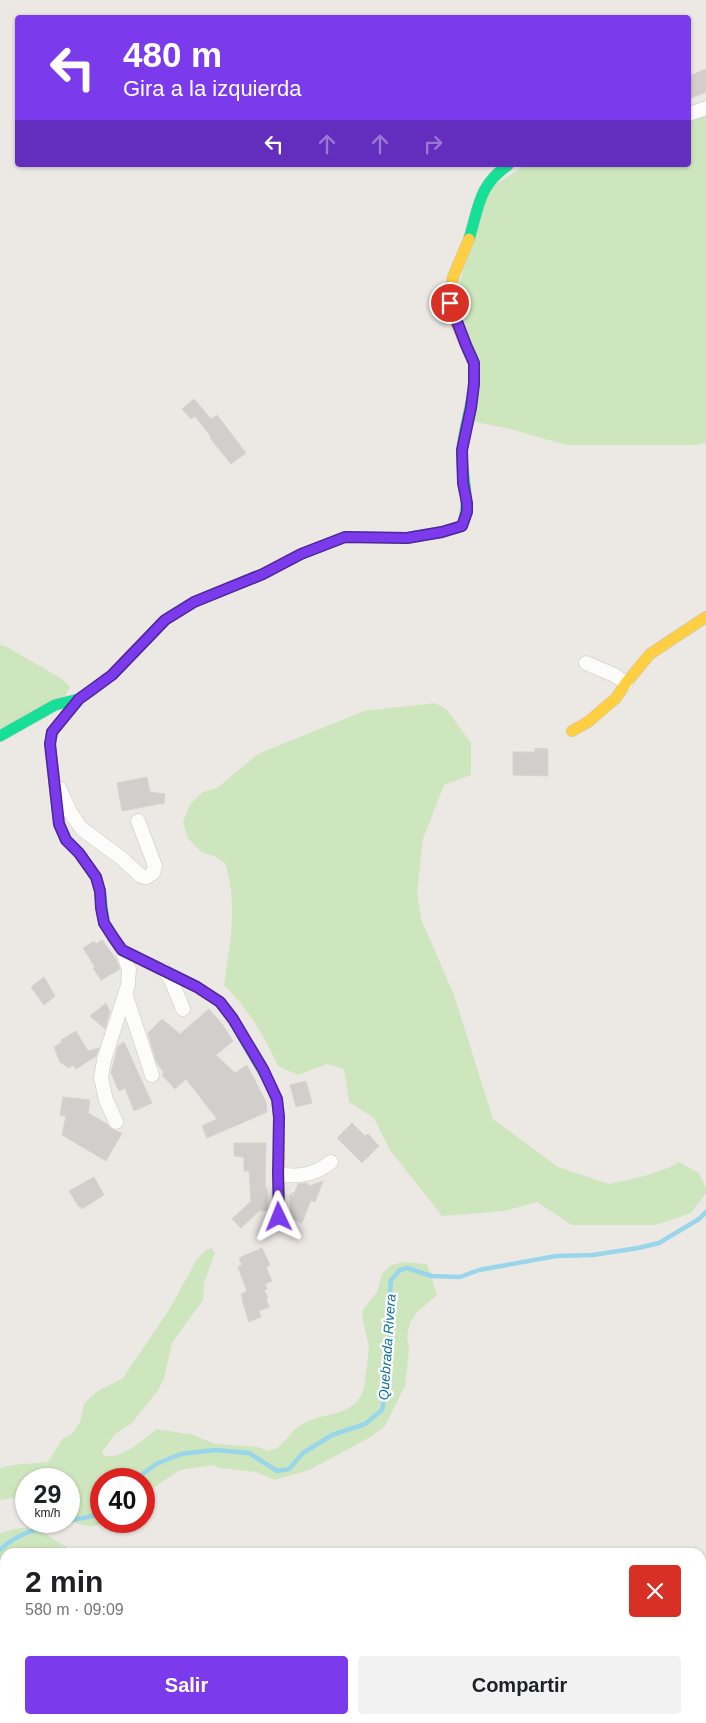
<!DOCTYPE html>
<html lang="es">
<meta charset="utf-8">
<style>
body{margin:0;font-family:Helvetica,sans-serif;background:#f2f2f2;color:#202124;height:100vh;display:flex;flex-direction:column;font-size:19px;white-space:nowrap}
*{box-sizing:border-box;margin:0}
p{font-size:16px;color:#757577}
.icon{flex:none;width:28px;height:28px;fill:none;stroke:currentColor;stroke-width:2;stroke-linecap:round;stroke-linejoin:round}
.map{position:relative;flex:1;overflow:hidden}
.details{position:absolute;left:0px;top:1548px;width:706px;height:176px;display:flex;flex-direction:column;background:#fff;border-radius:15px 15px 0 0;box-shadow:0 1px 4px #0004}
.details>*{flex:none}
.banner{position:absolute;left:15px;top:15px;width:676px;height:152px;border-radius:5px;box-shadow:0 1px 4px #0004;background:#7c3aed;color:#fff;overflow:hidden}
.speed{position:absolute;left:15px;top:1468px;display:flex;gap:10px;font-size:25px;font-weight:700;text-align:center}
.speed>*{display:grid;place-content:center;width:65px;height:65px;border-radius:50%;background:#fff;box-shadow:0 1px 4px #0004;line-height:1}
.speed small{font-size:12px;font-weight:400}
.speed .limit{border:8px solid #d22;background:#fff;color:#111}
.pin{position:absolute;display:grid;place-items:center;width:42px;height:42px;color:#fff;margin:-21px;border:2px solid #fff;border-radius:50%;box-shadow:0 1px 5px #0007}
.me{position:absolute;width:55px;margin:-28px;rotate:358deg;stroke-linejoin:round;filter:drop-shadow(0 0 4px #0008)}
.turn{display:flex;align-items:center;gap:18px;height:105px;padding:0 25px;font-size:22px}
.turn .icon{width:65px;height:65px;stroke-width:2.5}
.turn b{display:block;font-size:35px;line-height:42px}
.lanes{display:flex;align-items:center;height:48px;padding:0 25px;background:#0003;justify-content:center;gap:25px;direction:ltr}
.lanes .off{opacity:.35}
.round{display:grid;place-items:center;flex:none;width:52px;height:52px;border-radius:5px;background:#f2f2f2}
.headline{display:flex;align-items:center;justify-content:space-between;height:85px;padding:0 25px}
h1{font-size:30px;font-weight:600;line-height:38px}
.button{display:flex;gap:10px;margin-top:auto;padding:10px 25px}
.button a{flex:1;height:58px;border-radius:5px;background:#7c3aed;color:#fff;font-size:20px;font-weight:600;line-height:58px;text-align:center}
.button a+a{background:#f2f2f2;color:#202124}
.map>svg:first-child{display:block}
</style>
<div class="map">
<svg width="706" height="1723" viewBox="0 0 706 1723">
<rect width="100%" height="100%" fill="#ece8e4"/>
<!-- green -->
<path fill="#cee6be" d="M706 113V443L695 445H566L510 429 471 421 469 336 459 302V284L483 203 495 185 525 165H689V119Z
M0 645 7 647 62 679 70 687 65 696 0 729Z
M435 703 447 710 471 743V775L444 785 423 839 417 893 421 919 454 995 493 1119 558 1167 609 1184 641 1177 668 1168 679 1162 699 1173 706 1189V1193L691 1213 656 1225H572L537 1202 504 1211 442 1216 390 1150 374 1118 349 1102 344 1069 327 1064 298 1075 278 1066C264 1035 248 1009 224 985 230 944 238 903 225 863L214 856 201 852 188 838 183 822 190 804 203 792 217 788 258 754 364 711Z
M212 1248 215 1253 204 1283 203 1300 172 1343 164 1378 159 1389 131 1424 116 1433 102 1452 104 1456C124 1459 142 1440 157 1429L193 1435 215 1444 258 1447 269 1451C273 1450 277 1448 280 1446 287 1440 291 1431 299 1426 321 1411 355 1419 364 1388L369 1347 362 1317 363 1310 377 1292 382 1274 391 1265 403 1262 427 1264 437 1295 417 1312 410 1323 407 1336 409 1351 405 1386 385 1426 369 1438 309 1470 275 1480 256 1472 220 1468 213 1465 180 1470 144 1494V1479H101V1521H108C91 1529 86 1527 69 1520V1479H26V1496L0 1500V1468L12 1465 48 1462 63 1438 73 1433 80 1422 84 1404 96 1392 123 1378 169 1310 197 1259 206 1250Z
M33 1527 75 1552H5V1580L0 1581V1534L13 1529Z"/>
<g fill="none" stroke-linecap="round" stroke-linejoin="round">
<!-- stream -->
<path stroke="#99d6ec" stroke-width="4.5" d="M136 1479 156 1464 181 1454 215 1450 249 1453 277 1471 289 1469 303 1453 332 1435 365 1424 382 1410 386 1390 391 1329 389 1307 391 1280 400 1270 407 1268 432 1276 460 1277 479 1270 556 1256 593 1255 638 1248 659 1243 699 1219 706 1212
M0 1550C23 1526 69 1522 101 1514"/>
</g>
<!-- building -->
<path fill="#d1cecb" stroke="#d7d4d0" d="M706 69V92L689 99V76Z
M194 399 211 419 217 415 246 453 231 464 210 438 211 437 195 416 191 419 182 409Z
M535 748 548 749V776L513 775V752H535Z
M147 777 150 792 165 794 164 803 122 811 117 783Z
M102 940 116 959 120 969 101 980 93 968 95 967 83 948 94 941 96 944Z
M44 977 55 996 44 1005 31 987Z
M106 1003 110 1012 105 1029 90 1016Z
M209 1009 222 1024 233 1041 216 1055 235 1073 247 1065 266 1102 267 1112 207 1138 202 1126 217 1119 186 1079 175 1089 162 1075 164 1073 156 1061 148 1033 162 1019 180 1034Z
M76 1031 88 1051 99 1048 96 1056 76 1069 73 1065 69 1068 60 1062 54 1047 62 1042 61 1040Z
M124 1042 152 1103 134 1111 125 1088 119 1091 111 1073 118 1046Z
M306 1081 312 1103 296 1107 290 1085Z
M63 1097 90 1100 88 1113 107 1124 111 1129 122 1133 106 1161 62 1135 66 1116 60 1115Z
M352 1123 365 1136 368 1134 379 1146 362 1163 337 1138Z
M234 1143H266L265 1188H267L268 1210 259 1211 241 1228 232 1219 251 1201 249 1171H244V1157L234 1156Z
M94 1177 104 1195 82 1209 80 1206 79 1207 69 1191Z
M323 1181 315 1202 311 1200 302 1223 290 1218V1194L294 1196V1194L292 1193 295 1192 298 1184 308 1183 309 1186Z
M262 1248 270 1265 266 1267 272 1281 265 1284 267 1289 264 1290 268 1298 266 1299 269 1307 259 1311 261 1317 249 1322 242 1300H243L241 1294 247 1291 238 1267 242 1265 239 1258Z"/>
<g fill="none" stroke-linecap="round" stroke-linejoin="round">
<defs>
<path id="street" d="M689 114 706 108
M586 663 614 675 626 683
M59 788 70 812 82 829 120 857 141 876 147 877 153 873 155 866 138 821
M164 970 171 980 183 1009
M126 996 152 1075
M116 1122 106 1100 101 1078 104 1060 128 985 129 969 122 950
M278 1173C296 1179 316 1174 331 1162"/>
<path id="fast" d="M469 239C479 207 478 186 508 165
M79 699 52 732 50 744 59 824 66 840 79 853 96 877 100 891 104 923 113 937 122 950 197 987 220 1002 233 1019 266 1076
M0 736 55 705 79 699 91 691 112 675 165 620 194 602 263 574 301 554 345 537 407 538 442 532 462 526C472 502 461 477 462 452 463 434 469 416 472 398"/>
<path id="slow" d="M469 239 453 277 450 296 455 320 474 364V384L472 398
M572 731 588 722 616 698 626 683 650 654 706 617
M266 1076 277 1099 279 1117V1217"/>
</defs>
<!-- street casing -->
<use href="#street" stroke="#c5c4c5" stroke-width="15"/>
<!-- fast casing -->
<use href="#fast" stroke="#c5c4c5" stroke-width="12"/>
<!-- slow casing -->
<use href="#slow" stroke="#c5c4c5" stroke-width="12"/>
<!-- street -->
<use href="#street" stroke="#fcfcfb" stroke-width="14"/>
<!-- fast -->
<use href="#fast" stroke="#16e098" stroke-width="11"/>
<!-- slow -->
<use href="#slow" stroke="#ffcf43" stroke-width="11"/>
</g>
<g fill="none" stroke-linecap="round" stroke-linejoin="round">
<defs>
<path id="route" d="M279 1217 278 1173 279 1117 277 1099 263 1069 233 1019 220 1002 197 987 122 950 113 937 104 923 101 908 100 891 96 877 79 853 66 840 59 824 50 744 52 732 79 699 112 675 165 620 194 602 263 574 301 554 345 537 407 538 442 532 462 526 467 512V503L463 483 462 450 471 408 474 384V363L466 345 450 303"/>
</defs>
<!-- route casing -->
<use href="#route" stroke="#51269a" stroke-width="12"/>
<!-- route -->
<use href="#route" stroke="#7c3aed" stroke-width="9"/>
</g>
<g text-anchor="middle" dominant-baseline="central" stroke-width="4.5" stroke-linejoin="round" paint-order="stroke">
<!-- water labels -->
<g font-size="14" font-style="italic" fill="#0d6fa3" stroke="#fff">
<text transform="translate(387 1347) rotate(-86)">Quebrada Rivera</text>
</g>
</g>
</svg>
<div class="speed"><div>29<small>km/h</small></div><div class="limit">40</div></div>
<div class="pin" style="left:450px;top:303px;background:#d93025"><svg class="icon" aria-label="arrive" viewBox="0 0 24 24"><path d="M6 21V4h12l-3 4 3 4H6"/></svg></div>
<svg class="me" style="left:279px;top:1217px" viewBox="-20 -20 40 40"><path d="M0-17L14 15 0 8-14 15z" fill="#7c3aed" stroke="#fff" stroke-width="4"/></svg>
<div class="banner">
<div class="turn"><svg class="icon" aria-label="left" viewBox="0 0 24 24"><path d="M17 20v-9H6M10 6l-5 5 5 5"/></svg><div><b>480 m</b>Gira a la izquierda</div></div>
<div class="lanes"><svg class="icon" aria-label="left" viewBox="0 0 24 24"><path d="M17 20v-9H6M10 6l-5 5 5 5"/></svg><svg class="icon off" aria-label="ahead" viewBox="0 0 24 24"><path d="M12 20V5M6 11l6-6 6 6"/></svg><svg class="icon off" aria-label="ahead" viewBox="0 0 24 24"><path d="M12 20V5M6 11l6-6 6 6"/></svg><svg class="icon off" aria-label="right" viewBox="0 0 24 24"><path d="M7 20v-9h11M14 6l5 5-5 5"/></svg></div>
</div>
<section class="details">
<div class="headline"><div><h1>2 min</h1><p>580 m · 09:09</p></div><a class="round" style="background:#d93025;color:#fff"><svg class="icon" aria-label="close" viewBox="0 0 24 24"><path d="M6 6l12 12M18 6L6 18"/></svg></a></div>
<div class="button"><a>Salir</a><a>Compartir</a></div>
</section>
</div>
